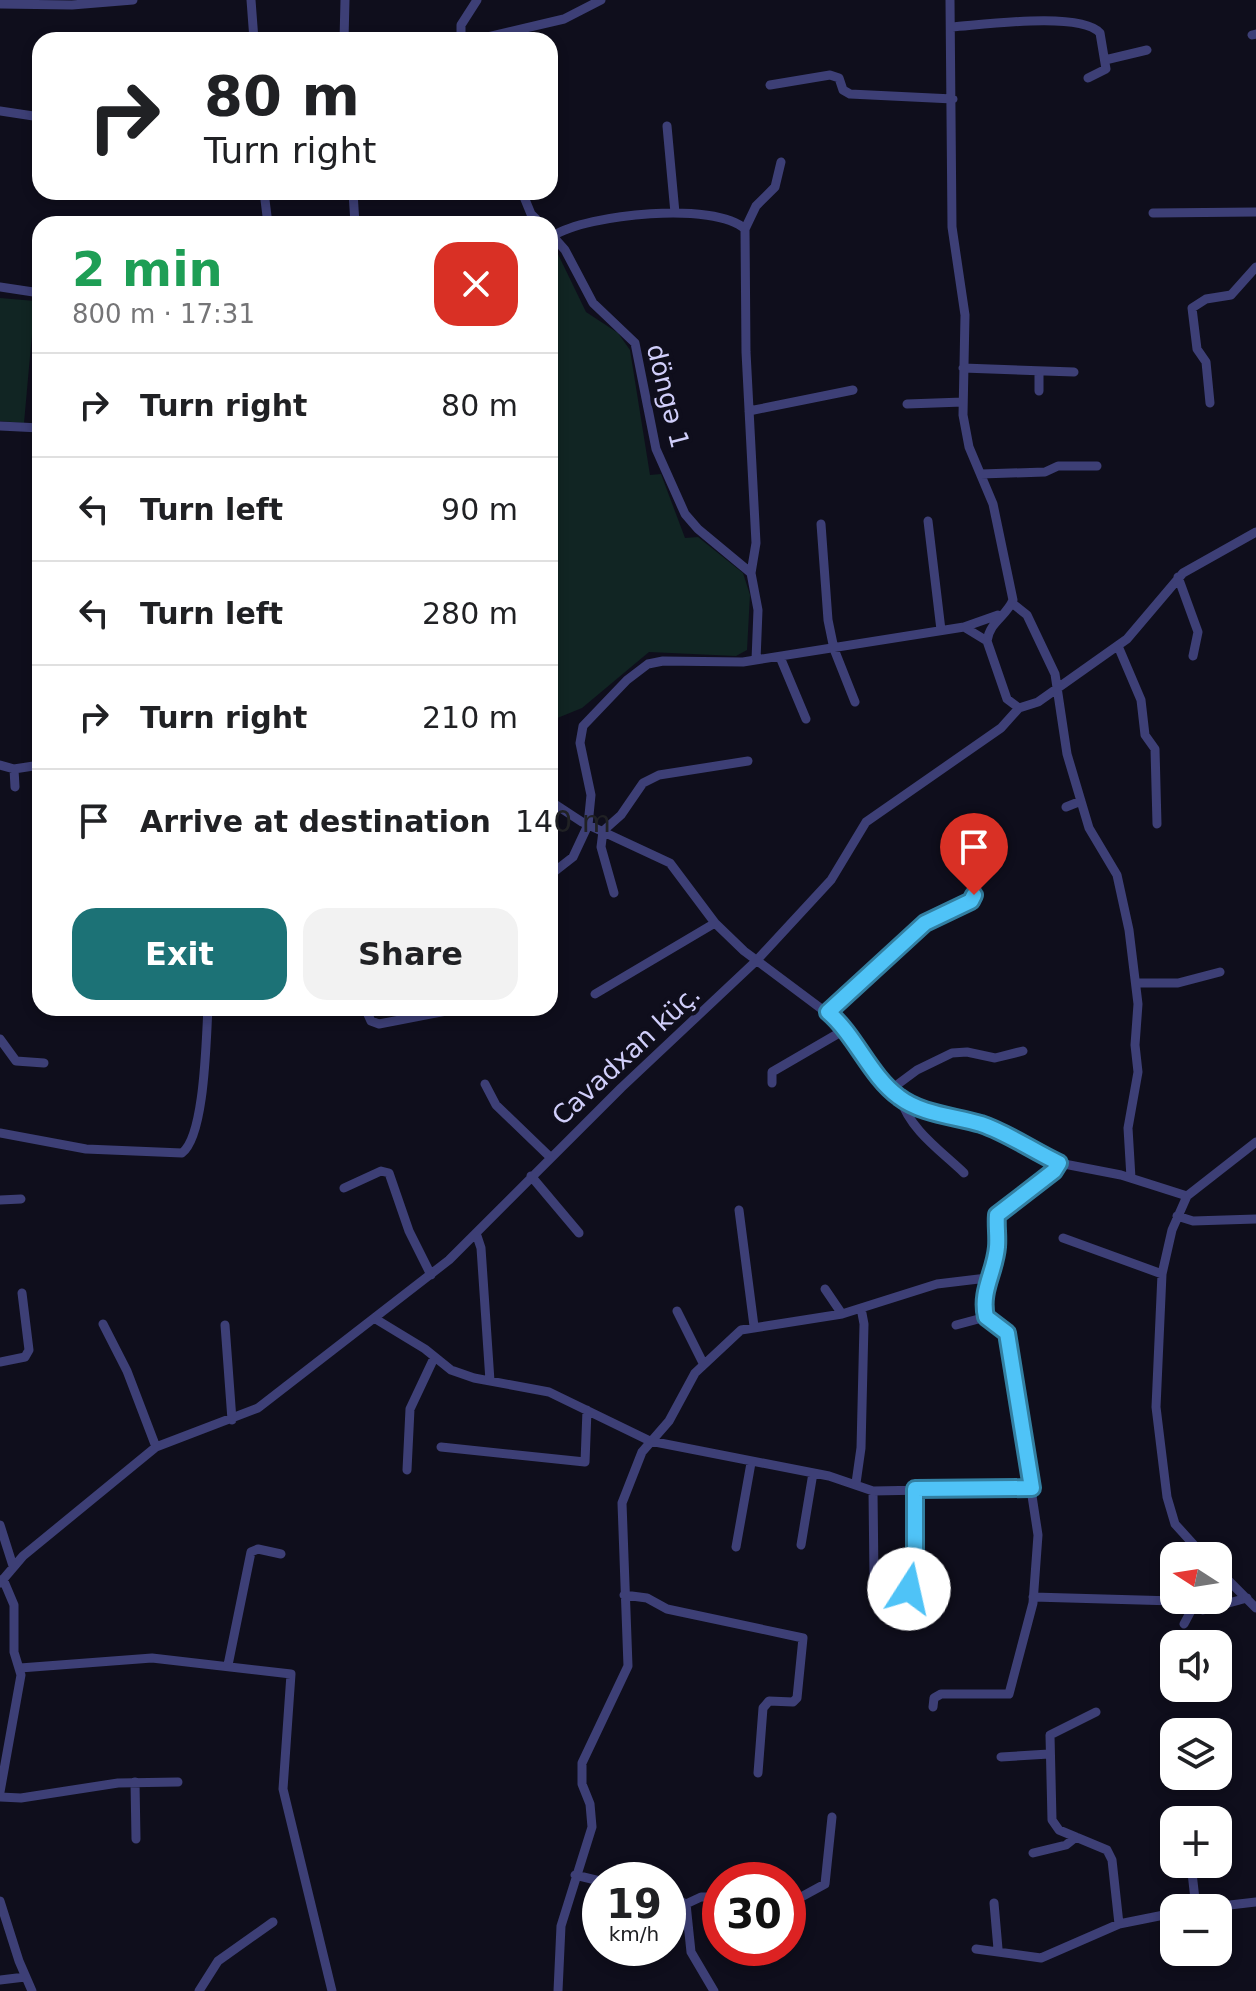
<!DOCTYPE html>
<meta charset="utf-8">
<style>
body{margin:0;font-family:"DejaVu Sans",sans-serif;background:#f2f2f2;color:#202124;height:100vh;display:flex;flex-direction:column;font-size:30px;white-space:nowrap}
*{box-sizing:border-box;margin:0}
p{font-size:26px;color:#757577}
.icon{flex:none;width:44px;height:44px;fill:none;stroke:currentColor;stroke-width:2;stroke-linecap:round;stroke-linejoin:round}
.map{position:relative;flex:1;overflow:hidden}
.details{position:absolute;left:32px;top:216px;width:526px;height:800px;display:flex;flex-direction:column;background:#fff;border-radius:24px;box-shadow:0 4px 12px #0003}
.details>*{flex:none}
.hud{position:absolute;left:32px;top:32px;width:526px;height:168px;border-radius:24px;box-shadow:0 4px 12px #0003;background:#fff;color:#202124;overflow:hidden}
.needle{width:52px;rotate:282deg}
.controls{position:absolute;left:1160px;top:1542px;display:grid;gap:16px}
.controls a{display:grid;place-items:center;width:72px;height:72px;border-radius:16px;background:#fff;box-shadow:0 4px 12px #0003;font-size:40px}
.speed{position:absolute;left:582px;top:1862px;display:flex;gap:16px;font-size:40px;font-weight:700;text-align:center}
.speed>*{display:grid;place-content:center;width:104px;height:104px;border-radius:50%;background:#fff;box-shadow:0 4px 12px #0003;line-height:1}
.speed small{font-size:20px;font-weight:400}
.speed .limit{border:12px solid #d22;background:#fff;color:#111}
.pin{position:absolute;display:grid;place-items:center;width:68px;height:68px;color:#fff;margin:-82px -34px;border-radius:50% 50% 50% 0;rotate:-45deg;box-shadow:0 0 8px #0007}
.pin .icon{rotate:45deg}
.me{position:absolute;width:88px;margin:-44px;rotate:10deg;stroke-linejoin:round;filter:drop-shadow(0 0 6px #0008)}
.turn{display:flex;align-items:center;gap:28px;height:168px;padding:0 40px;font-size:36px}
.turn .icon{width:104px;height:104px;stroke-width:2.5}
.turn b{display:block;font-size:56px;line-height:68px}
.round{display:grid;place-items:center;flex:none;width:84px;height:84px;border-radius:24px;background:#f2f2f2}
.overview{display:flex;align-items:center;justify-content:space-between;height:136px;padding:0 40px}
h1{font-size:48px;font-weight:600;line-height:60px;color:#1e9e55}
.action{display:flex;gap:16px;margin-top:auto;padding:16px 40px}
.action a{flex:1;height:92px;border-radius:24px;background:#1c7276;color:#fff;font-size:32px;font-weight:600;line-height:92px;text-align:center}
.action a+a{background:#f2f2f2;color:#202124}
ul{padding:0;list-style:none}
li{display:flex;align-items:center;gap:24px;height:104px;padding:0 40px;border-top:2px solid #e0e0e0}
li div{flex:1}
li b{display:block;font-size:30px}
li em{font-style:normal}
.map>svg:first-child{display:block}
</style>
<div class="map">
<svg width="1256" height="1991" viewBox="0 0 1256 1991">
<rect width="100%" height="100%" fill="#0f0e1c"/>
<!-- green -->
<path fill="#112523" d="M555 248 586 312 618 333 630 350 650 475 661 474 685 538 698 537 743 573 750 595 747 650 736 656 649 652 582 708 550 721V251Z
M0 298 35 301 24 423 0 421Z"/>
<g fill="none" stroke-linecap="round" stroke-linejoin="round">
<!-- minor -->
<path stroke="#3d3f76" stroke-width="9" d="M251 0 254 40
M950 0 952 227 965 315 963 415 969 447 993 504 1013 600C1006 617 990 621 987 641
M0 4 72 5 133 0
M952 27C982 25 1080 11 1100 33L1106 69 1088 78
M1252 35 1256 34
M344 40 345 0
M461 40V25L477 0
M475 40 564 19 601 0
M1105 60 1147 50
M770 85 830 75 839 78 843 90 850 94 953 99
M0 111 40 117
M667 126 675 213
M264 192 268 224
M353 192 355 224
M522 192 531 214 541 224
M1153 213 1256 212
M745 229 756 206 775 187 781 162
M550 233 565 250 593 303 635 343 656 449 685 514 698 529 751 573 758 610 756 660
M553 236C587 214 715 201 745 229L746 352 756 543 751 573
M0 287 40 293
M963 368 1074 372
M1039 371V391
M1210 403 1206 362 1197 349 1192 308 1206 299 1231 295 1256 267
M907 404 963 402
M749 411 853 390
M0 426 40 428
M981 474 1045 472 1058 466H1097
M928 521 941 630
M821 524 828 620 834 649 855 702
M1178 577 1198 632 1193 656
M1012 603 1027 615 1055 674 1067 754 1089 828 1117 875 1129 930 1138 1004 1135 1045 1138 1072 1128 1128 1131 1178
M964 627 998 615
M1118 646 1141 700 1145 735 1155 749 1157 824
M780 657 806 719
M0 765 14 769 40 765
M14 769 15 787
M550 801 582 822 670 863 715 923 744 951 839 1022 900 1098 919 1108 982 1125 1059 1163 1121 1175 1187 1196
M1066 807 1081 801
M550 875 573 857 588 825 591 795 580 743 583 726 627 680 648 664 663 661 743 662 964 627 987 641 1007 699 1019 708
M614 893 601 847 603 831 621 815 643 783 659 775 748 761
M1137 983H1178L1220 972
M595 994 715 923
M365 1008 371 1021 379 1024 462 1008
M828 1012 925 923 971 901 972 886
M0 1039 16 1061 44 1063
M772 1083V1072L846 1029
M485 1084 496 1105 550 1157
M890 1090 917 1070 952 1053 967 1052 995 1058 1023 1051
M900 1098C911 1131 940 1150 964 1173
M0 1133 86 1149 182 1153C205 1136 206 1038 208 1008
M531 1176 579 1233
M344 1188 381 1171 389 1173 409 1231 431 1275
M0 1200 21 1199
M739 1210 754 1326
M1177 1216 1193 1221 1256 1219
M476 1233 481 1248 490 1381
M1063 1238 1162 1274
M825 1289 842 1314
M677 1311 703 1363
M374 1318 425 1349 451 1370 474 1378 549 1392 650 1441 829 1476 873 1491 1032 1488
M103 1324 127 1371 156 1447
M225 1325 232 1420
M956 1325 986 1317
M0 1362 25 1357 29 1350 22 1293
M441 1447 585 1462 587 1410
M407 1470 410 1409 434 1358
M856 1483 861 1448 864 1324 861 1308
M873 1491 874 1578
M0 1525 13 1566
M801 1545 813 1473
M736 1547 751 1463
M1204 1556 1175 1524 1167 1497 1156 1407 1162 1274 1172 1230 1187 1196 1256 1142
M1218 1570 1256 1608
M0 1583 23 1556 156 1447 258 1408 449 1260 621 1088 756 961 831 880 866 822 1001 728 1019 708 1038 702 1127 639 1183 573 1256 532
M899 1591 909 1589 915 1582V1489
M624 1595 647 1598 667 1609 803 1638 797 1698 793 1702 769 1701 763 1708 758 1773
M1033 1597 1175 1601 1203 1610 1247 1598
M1184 1624 1193 1607
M228 1665 251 1552 258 1549 281 1554
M20 1668 152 1658 291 1674 283 1789 332 1991
M933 1707 934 1698 941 1694H1009L1033 1603 1038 1535 1007 1333 986 1317C980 1291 995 1272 997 1247 998 1236 996 1226 997 1215L1059 1163
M1096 1712 1050 1735 1052 1820 1059 1830 1107 1850 1112 1860 1119 1924
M1001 1757 1049 1754
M135 1782 136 1839
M0 1792 21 1675 14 1652V1605L3 1579
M0 1797 21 1798 118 1783 178 1782
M1033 1853 1066 1845 1076 1837
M1191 1864 1196 1908
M575 1875 600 1881
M668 1895 686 1904 691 1952 714 1991
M788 1897 803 1896 825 1884 832 1817
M0 1901 19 1961 32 1991
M994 1903 998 1949
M686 1904 701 1897H720
M1204 1908 1256 1902
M976 1949 1041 1958 1119 1924 1174 1913
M0 1980 25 1977
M199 1991 218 1961 273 1922
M558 1991 561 1926 592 1827 590 1804 582 1784V1763L628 1666 622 1503 642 1452 669 1421 695 1373 741 1330 842 1314 937 1284 987 1278"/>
</g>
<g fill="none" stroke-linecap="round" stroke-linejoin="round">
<defs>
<path id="route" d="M909 1589 915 1582V1489L1032 1488 1007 1333 986 1317C980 1291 995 1272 997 1247 998 1236 996 1226 997 1215L1054 1171 1059 1163C1033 1151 1008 1133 981 1124 954 1116 921 1114 899 1097 870 1076 856 1036 828 1012L925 923 971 901 974 895"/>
</defs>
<!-- route casing -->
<use href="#route" stroke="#337fa1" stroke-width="20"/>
<!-- route -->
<use href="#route" stroke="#4fc3f7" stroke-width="14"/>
</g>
<g text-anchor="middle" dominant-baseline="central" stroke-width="8" stroke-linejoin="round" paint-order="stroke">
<!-- street labels -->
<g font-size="26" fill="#d0cefa" stroke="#0f0e1c">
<text transform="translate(668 396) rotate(76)">döngə 1</text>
<text transform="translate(626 1055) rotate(-43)">Cavadxan küç.</text>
</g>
</g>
</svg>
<div class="controls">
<a><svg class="needle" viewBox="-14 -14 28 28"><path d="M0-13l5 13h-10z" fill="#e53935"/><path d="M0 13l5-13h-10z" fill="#757577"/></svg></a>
<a><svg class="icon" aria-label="sound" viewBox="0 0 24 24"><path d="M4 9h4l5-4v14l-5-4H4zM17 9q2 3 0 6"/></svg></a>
<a><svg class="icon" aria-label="layers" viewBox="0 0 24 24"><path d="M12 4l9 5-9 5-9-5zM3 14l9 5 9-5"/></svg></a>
<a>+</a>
<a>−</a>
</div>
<div class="speed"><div>19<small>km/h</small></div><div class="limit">30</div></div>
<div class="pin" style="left:974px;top:895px;background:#d93025"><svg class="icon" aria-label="arrive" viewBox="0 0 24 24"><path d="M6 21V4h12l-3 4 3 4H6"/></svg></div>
<svg class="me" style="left:909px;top:1589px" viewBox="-20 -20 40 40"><circle r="19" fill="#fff"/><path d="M0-13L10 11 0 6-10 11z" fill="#4fc3f7"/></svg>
<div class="hud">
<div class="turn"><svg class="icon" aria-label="right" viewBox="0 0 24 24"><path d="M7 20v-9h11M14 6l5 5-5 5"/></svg><div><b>80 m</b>Turn right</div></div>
</div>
<section class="details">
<div class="overview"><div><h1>2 min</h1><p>800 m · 17:31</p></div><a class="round" style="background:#d93025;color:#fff"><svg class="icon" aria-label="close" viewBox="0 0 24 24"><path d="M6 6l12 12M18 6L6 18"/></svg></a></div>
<ul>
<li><svg class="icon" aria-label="right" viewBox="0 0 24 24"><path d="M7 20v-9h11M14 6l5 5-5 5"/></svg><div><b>Turn right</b></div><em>80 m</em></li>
<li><svg class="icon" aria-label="left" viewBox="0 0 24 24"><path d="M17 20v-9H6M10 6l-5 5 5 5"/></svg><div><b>Turn left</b></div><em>90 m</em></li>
<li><svg class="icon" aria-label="left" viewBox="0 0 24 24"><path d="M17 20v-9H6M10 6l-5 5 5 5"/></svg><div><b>Turn left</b></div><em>280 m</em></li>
<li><svg class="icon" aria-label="right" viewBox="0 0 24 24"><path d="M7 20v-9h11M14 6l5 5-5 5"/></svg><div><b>Turn right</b></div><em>210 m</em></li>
<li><svg class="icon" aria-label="arrive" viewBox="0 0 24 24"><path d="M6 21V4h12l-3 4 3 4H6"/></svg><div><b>Arrive at destination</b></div><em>140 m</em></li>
</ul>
<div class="action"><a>Exit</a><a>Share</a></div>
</section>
</div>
